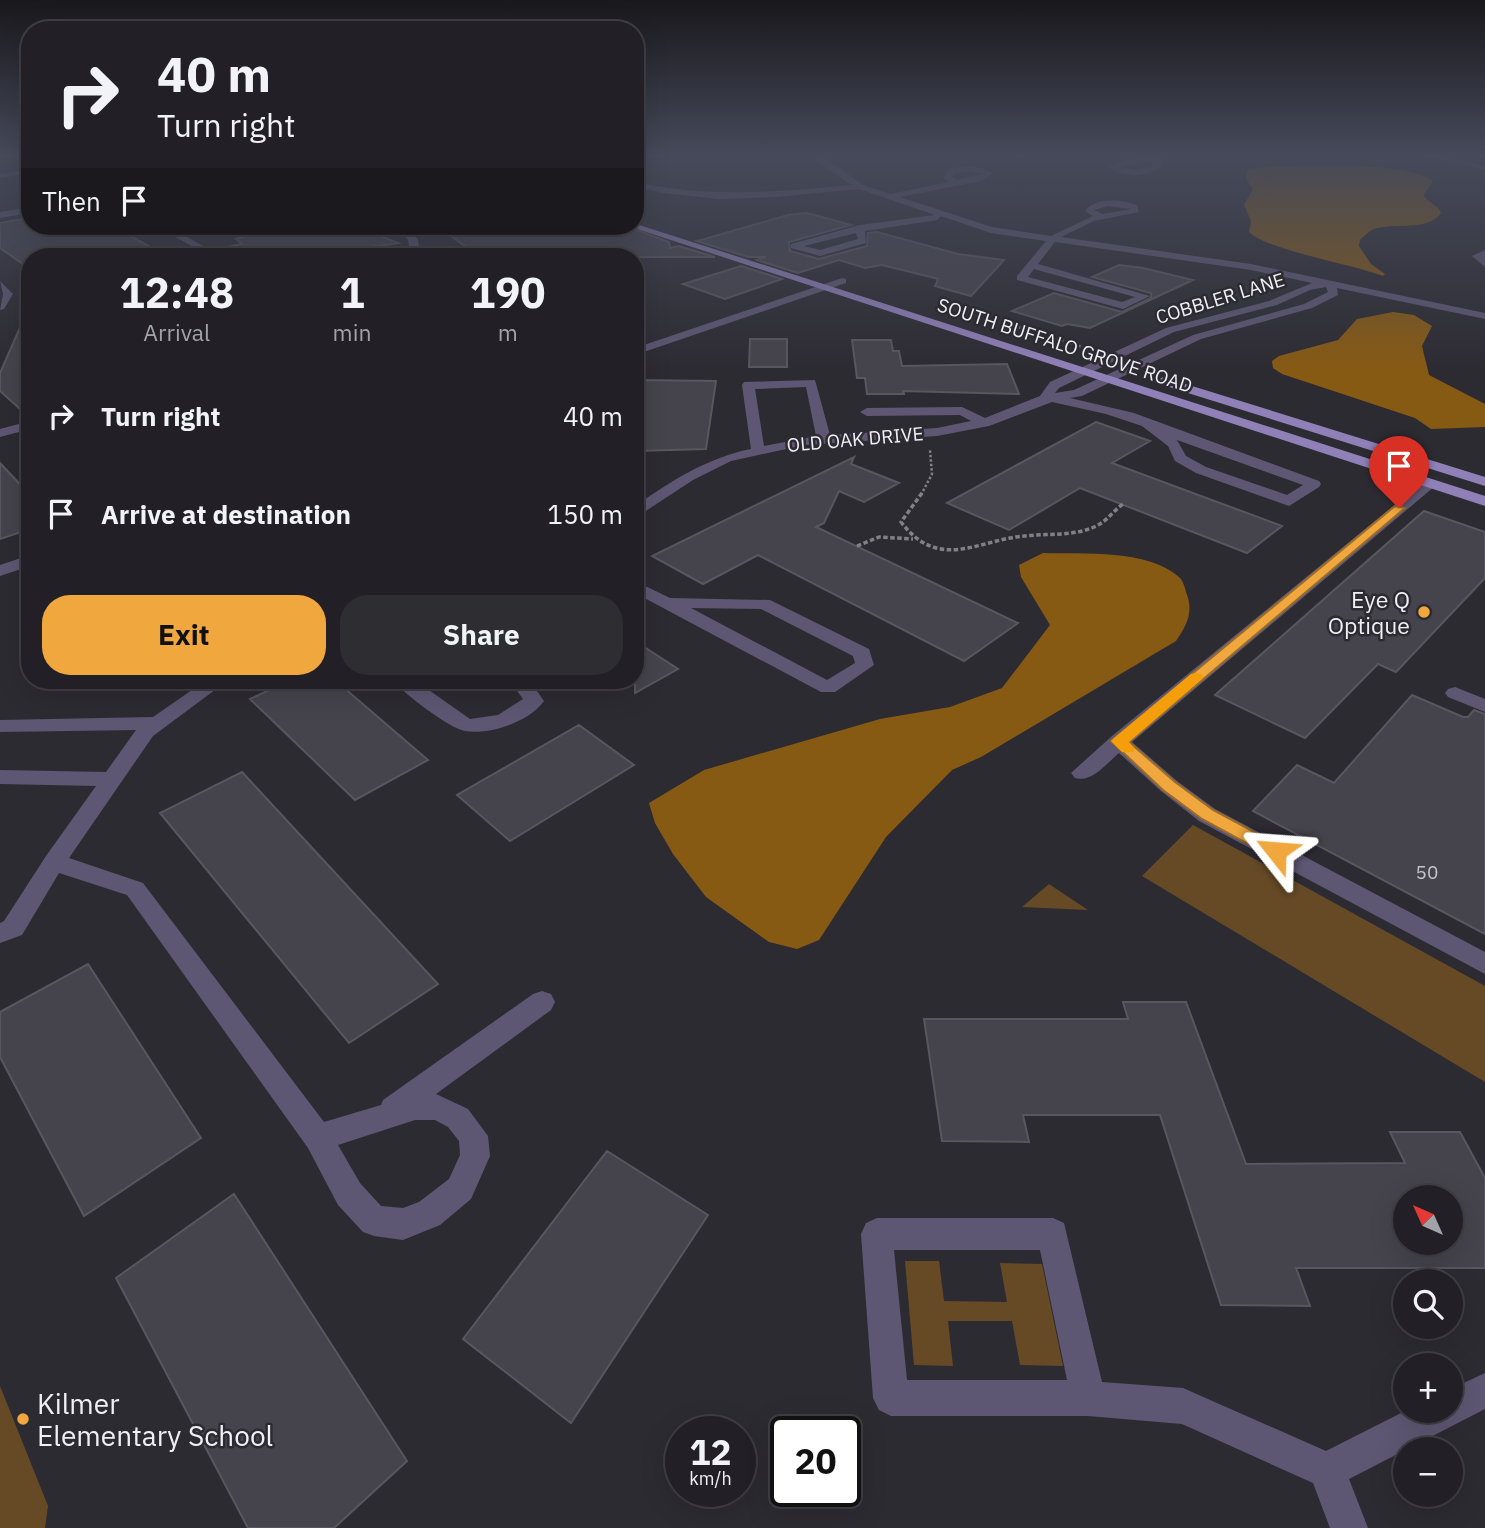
<!DOCTYPE html>
<meta charset="utf-8">
<style>
body{margin:0;font-family:"IBM Plex Sans",sans-serif;background:#2e2d32;color:#f1f3f6;height:100vh;display:flex;flex-direction:column;font-size:26px;white-space:nowrap}
*{box-sizing:border-box;margin:0}
p{font-size:23px;color:#a2a3a7}
.icon{flex:none;width:38px;height:38px;fill:none;stroke:currentColor;stroke-width:2;stroke-linecap:round;stroke-linejoin:round}
.map{position:relative;flex:1;overflow:hidden}
.details{position:absolute;left:21px;top:248px;width:623px;height:441px;display:flex;flex-direction:column;background:#222026;border-radius:28px;box-shadow:0 7px 28px #0002,0 0 0 2px #3f3e43}
.details>*{flex:none}
.hud{position:absolute;left:21px;top:21px;width:623px;height:214px;border-radius:28px;box-shadow:0 7px 28px #0002,0 0 0 2px #3f3e43;background:#222026;color:#f1f3f6;overflow:hidden}
.needle{width:46px;rotate:315deg}
.buttons{position:absolute;left:1393px;top:1185px;display:grid;gap:14px}
.buttons a{display:grid;place-items:center;width:70px;height:70px;border-radius:50%;background:#222026;box-shadow:0 7px 28px #0002,0 0 0 2px #3f3e43;font-size:35px}
.speed{position:absolute;left:665px;top:1416px;display:flex;gap:14px;font-size:35px;font-weight:700;text-align:center}
.speed>*{display:grid;place-content:center;width:91px;height:91px;border-radius:50%;background:#222026;box-shadow:0 7px 28px #0002,0 0 0 2px #3f3e43;line-height:1}
.speed small{font-size:18px;font-weight:400}
.speed .limit{border:4px solid #111;border-radius:10px;background:#fff;color:#111}
.pin{position:absolute;display:grid;place-items:center;width:60px;height:60px;color:#fff;margin:-72px -30px;border-radius:50% 50% 50% 0;rotate:-45deg;box-shadow:0 0 7px #0007}
.pin .icon{rotate:45deg}
.me{position:absolute;width:77px;margin:-38px;rotate:298deg;stroke-linejoin:round;filter:drop-shadow(0 0 5px #0008)}
.turn{display:flex;align-items:center;gap:24px;height:147px;padding:0 21px;font-size:32px}
.turn .icon{width:91px;height:91px;stroke-width:2.5}
.turn b{display:block;font-size:49px;line-height:60px}
.then{display:flex;align-items:center;height:66px;padding:0 21px;background:#0003;gap:14px;font-size:26px}
.eta{display:flex;justify-content:space-evenly;align-items:center;height:119px;text-align:center}
.eta b{font-size:42px;font-weight:700;line-height:49px}
.cta{display:flex;gap:14px;margin-top:auto;padding:14px 21px}
.cta a{flex:1;height:80px;border-radius:28px;background:#efa73e;color:#111;font-size:28px;font-weight:700;line-height:80px;text-align:center}
.cta a+a{background:#2e2d32;color:#f1f3f6}
ul{padding:0;list-style:none}
li{display:flex;align-items:center;gap:21px;height:98px;padding:0 21px}
li div{flex:1}
li b{display:block;font-size:26px}
li em{font-style:normal}
.map>svg:first-child{display:block}
</style>
<div class="map">
<svg width="1485" height="1528" viewBox="0 0 1485 1528">
<rect width="100%" height="100%" fill="#2d2b32"/>
<!-- green -->
<path fill="#664a26" d="M1193 825 1485 986V1082L1142 876Z
M1049 884 1088 910 1022 907Z
M905 1261H939L944 1301 1007 1302 1000 1263 1042 1264 1063 1366 1020 1365 1012 1321H948L953 1366 914 1365Z
M0 1386 48 1506 45 1528H0Z"/>
<!-- water -->
<path fill="#875a14" d="M1278 166C1313 166 1406 161 1433 181L1424 195C1428 204 1438 204 1441 213 1428 231 1397 223 1378 228 1371 229 1365 235 1360 240L1359 246 1371 264 1385 274 1383 276C1352 264 1267 250 1249 232L1251 221 1244 205 1253 189 1246 179 1248 169Z
M1393 312 1414 315 1432 326 1422 346 1429 375 1485 404V427L1431 429 1415 418 1282 374 1273 368 1272 361 1279 356 1338 340 1357 319Z
M1043 553C1081 554 1150 549 1180 578 1183 581 1185 588 1186 592 1194 612 1187 625 1176 641L981 757 952 770 886 837 819 940 797 949 769 942 706 897 673 854 655 823 649 803 704 770 880 719 950 707 1002 688 1050 625 1021 577 1019 565Z"/>
<!-- building -->
<path fill="#45434b" stroke="#58565e" stroke-width="2" fill-rule="evenodd" d="M807 213 851 225 789 242 790 251 819 259 867 246 868 233 877 232 958 254 1004 260 971 296 935 286 938 279 935 278 882 265 865 268 839 260 798 273 757 260 766 257H748L697 241 788 215Z
M30 218V226H112L169 257H30V269L0 248V223Z
M328 226H356L398 243 328 253 333 255 332 257H228L227 247 242 244 236 239 269 231 280 235Z
M437 226H626L669 242 670 248 679 246 715 257H480Z
M1119 265 1143 268 1193 280 1090 328 1067 324 1062 326 1012 311 1054 293 1122 312 1151 298V293L1092 277Z
M741 266 782 279 725 299 683 284Z
M30 305V418L0 391V373Z
M750 339H787V367H749Z
M852 340H891L893 351H899L902 366 1007 364 1019 394 903 391 904 394H867L865 378H857Z
M635 380 716 381 706 449 635 451Z
M1096 422 1150 441 1112 463 1282 526 1247 553 1080 488 1009 530 947 503Z
M854 457 851 464 899 483 864 502 839 491 824 523 816 527 1018 623 964 661 758 555 703 584 652 556Z
M0 463 30 495V529L0 539Z
M1424 511 1485 532V578L1396 672 1378 664 1305 738 1215 695Z
M635 641 678 669 635 693Z
M289 681H336L428 760 355 800 250 699Z
M1412 695 1463 717H1468L1474 710 1485 714V934L1253 811 1297 765 1334 783Z
M579 725 634 765 510 841 457 795Z
M242 772 438 984 349 1043 160 813Z
M88 964 201 1138 84 1216 0 1057V1012Z
M1123 1002H1186L1246 1164 1405 1163 1390 1132H1460L1485 1178V1268H1296L1310 1306 1221 1305 1160 1115H1023L1029 1142 942 1141 924 1019H1128ZM1405 1197H1451V1242H1405Z
M607 1151 708 1215 571 1423 463 1339Z
M234 1194 407 1461 334 1528H248L116 1278Z"/>
<g fill="none" stroke-linecap="round" stroke-linejoin="round">
<!-- path-far1 -->
<path stroke="#818086" stroke-width="2.5" stroke-dasharray="2.5 2" stroke-linecap="butt" d="M1018 327 1086 348
M921 495 932 474 930 450"/>
<!-- path -->
<path stroke="#818086" stroke-width="3.5" stroke-dasharray="4.5 2.5" stroke-linecap="butt" d="M922 493 901 522C939 572 978 540 1024 536 1049 533 1076 537 1098 525 1108 520 1114 510 1123 504
M857 546 879 537 913 539"/>
<!-- minor -->
<path fill="#5e5773" fill-rule="evenodd" d="M815 156H823L863 185 890 194 949 182 944 178 948 169C964 166 979 164 992 174L981 181 900 197 992 227 1051 236 1093 216 1085 211C1096 196 1121 200 1137 205L1139 212 1094 221 1061 237 1251 264 1485 313V319L1337 288 1338 295 1312 308 1201 339 1082 396 1070 398 1134 413 1319 481 1321 484 1319 487 1289 506 1196 473 1175 461 1168 446 1142 426 1106 414 1052 402 989 426 937 436 805 445 731 461 693 480 635 518V506C672 481 706 458 751 449L742 385 744 382 815 380 830 435 937 428 971 421 960 415 867 416 860 412 867 408 962 407 985 418 1040 396 1050 382 1166 328 1269 301 1312 283 1251 270 1055 242 1038 264 1150 296 1123 309 1017 280V276L1046 241 991 233 941 216 937 220 865 231 866 243 820 256 791 248V244L860 225 935 215 859 189 775 197 719 199 663 193 635 186V182C708 198 779 192 852 185L817 162ZM970 171 982 174 957 180 952 177 954 173ZM1107 206 1131 209 1103 214 1094 210ZM856 233 858 239 820 250 804 246ZM1034 269 1135 297 1122 302 1028 277ZM1326 287 1328 292 1304 304 1193 335 1074 390 1055 393 1059 388 1174 332 1277 305 1310 290ZM806 387 816 436 764 446 755 389ZM1177 440 1303 485 1287 495 1206 467 1186 456Z
M1162 156 1161 167C1146 178 1123 177 1108 167L1123 160ZM1153 162 1151 167 1136 170 1118 167Z
M1427 156H1440L1485 166V170Z
M30 169V173L0 178V174Z
M30 207V213L0 218V212Z
M156 226H167L223 257H211Z
M398 226H407L418 240 421 257H411L408 240Z
M1485 250V267L1472 256Z
M842 278 846 279V283L635 355V348Z
M0 281 13 294 4 309 0 310 3 294Z
M30 421V429L0 437V429Z
M1430 479 1437 483 1435 486 1132 742 1177 781 1215 809 1485 952V974L1199 821 1161 791 1119 753C1107 763 1092 783 1075 778L1071 773 1112 736 1425 480Z
M30 555V566L0 576V565Z
M635 581 670 598 770 600 869 649 874 665 835 692H821L635 593ZM691 608 761 609 853 656 855 663 827 680Z
M205 681H227L153 736 69 858 143 883 324 1122 381 1105 383 1100 533 994 542 991 551 994 555 1002 551 1010 436 1094 468 1109 488 1136 490 1156 471 1199 440 1225 403 1240 374 1236 363 1232 338 1205 308 1148 127 895 59 873 22 935 0 943V923L4 921 46 856 96 786 0 784V770L106 772 136 730 0 732V720L153 717ZM415 1120H435L448 1127 459 1141 460 1155 449 1179 419 1202 403 1208 381 1206 360 1183 338 1145Z
M394 681H416L470 719 498 715 523 699 510 681H530L544 701C529 722 490 735 465 731 449 728 404 694 394 681Z
M1455 687 1485 699V712L1448 697 1445 693 1448 689Z
M877 1218H1053L1064 1223 1102 1382 1183 1388 1326 1451 1407 1410H1451V1389L1485 1373V1409L1349 1479 1368 1528H1330L1313 1483 1182 1424 1088 1416H891L879 1410 873 1398 861 1234 866 1223ZM894 1250H1040L1067 1380H907Z"/>
<!-- major -->
<path fill="#9080b8" fill-rule="evenodd" d="M636 224 1485 496V506L628 226Z
M1163 377 1485 477V486L1159 384 1157 381Z"/>
</g>
<!-- sky -->
<linearGradient id="sky" x2="0" y2="1"><stop stop-color="#19181c"/><stop offset="0.42" stop-color="#464a5a"/><stop offset="1" stop-color="#464a5a" stop-opacity="0"/></linearGradient>
<rect width="1485" height="370" fill="url(#sky)"/>
<!-- route -->
<path fill="#efa73e" stroke="#9b6d28" stroke-width="2" d="M1395 506 1405 508 1129 742 1175 782 1213 810 1282 847 1284 851 1282 856H1270L1202 819 1163 790 1111 741Z"/>
<!-- slow -->
<path fill="#f59e0b" d="M1196 673 1201 674 1204 677 1201 680 1129 742 1135 749 1133 752H1122L1111 741 1114 738 1191 674Z"/>
<!-- markers -->
<g fill="#efa73e" stroke="#2d2b32" stroke-width="2.5">
<circle cx="1424" cy="612" r="7"/>
<circle cx="23" cy="1419" r="7"/>
</g>
<g text-anchor="middle" dominant-baseline="central" stroke-width="5" stroke-linejoin="round" paint-order="stroke">
<!-- far-street labels -->
<g font-size="19" fill="#f0eff4" stroke="#2d2b32">
<text transform="translate(1220 298) rotate(-17)">COBBLER LANE</text>
<text transform="translate(1065 345) rotate(18)">SOUTH BUFFALO GROVE ROAD</text>
<text transform="translate(855 439) rotate(-5)">OLD OAK DRIVE</text>
</g>
<!-- number labels -->
<g font-size="19" fill="#c5c4ca">
<text x="1427" y="872">50</text>
</g>
<!-- poi labels -->
<g font-size="23" fill="#f0eff4" stroke="#2d2b32" text-anchor="end">
<text x="1410" y="599">Eye Q<tspan x="1410" dy="26">Optique</tspan></text>
</g>
<!-- near-poi labels -->
<g font-size="28" fill="#f0eff4" stroke="#2d2b32" text-anchor="start">
<text x="37" y="1403">Kilmer<tspan x="37" dy="32">Elementary School</tspan></text>
</g>
</g>
</svg>
<div class="buttons">
<a><svg class="needle" viewBox="-14 -14 28 28"><path d="M0-13l5 13h-10z" fill="#e53935"/><path d="M0 13l5-13h-10z" fill="#a2a3a7"/></svg></a>
<a><svg class="icon" aria-label="search" viewBox="0 0 24 24"><circle cx="10" cy="10" r="6"/><path d="M15 15l6 6"/></svg></a>
<a>+</a>
<a>−</a>
</div>
<div class="speed"><div>12<small>km/h</small></div><div class="limit">20</div></div>
<div class="pin" style="left:1399px;top:508px;background:#d93025"><svg class="icon" aria-label="arrive" viewBox="0 0 24 24"><path d="M6 21V4h12l-3 4 3 4H6"/></svg></div>
<svg class="me" style="left:1276px;top:851px" viewBox="-20 -20 40 40"><path d="M0-17L14 15 0 8-14 15z" fill="#efa73e" stroke="#fff" stroke-width="4"/></svg>
<div class="hud">
<div class="turn"><svg class="icon" aria-label="right" viewBox="0 0 24 24"><path d="M7 20v-9h11M14 6l5 5-5 5"/></svg><div><b>40 m</b>Turn right</div></div>
<div class="then">Then<svg class="icon" aria-label="arrive" viewBox="0 0 24 24"><path d="M6 21V4h12l-3 4 3 4H6"/></svg></div>
</div>
<section class="details">
<div class="eta">
<div><b>12:48</b><p>Arrival</p></div>
<div><b>1</b><p>min</p></div>
<div><b>190</b><p>m</p></div>
</div>
<ul>
<li><svg class="icon" aria-label="right" viewBox="0 0 24 24"><path d="M7 20v-9h11M14 6l5 5-5 5"/></svg><div><b>Turn right</b></div><em>40 m</em></li>
<li><svg class="icon" aria-label="arrive" viewBox="0 0 24 24"><path d="M6 21V4h12l-3 4 3 4H6"/></svg><div><b>Arrive at destination</b></div><em>150 m</em></li>
</ul>
<div class="cta"><a>Exit</a><a>Share</a></div>
</section>
</div>
